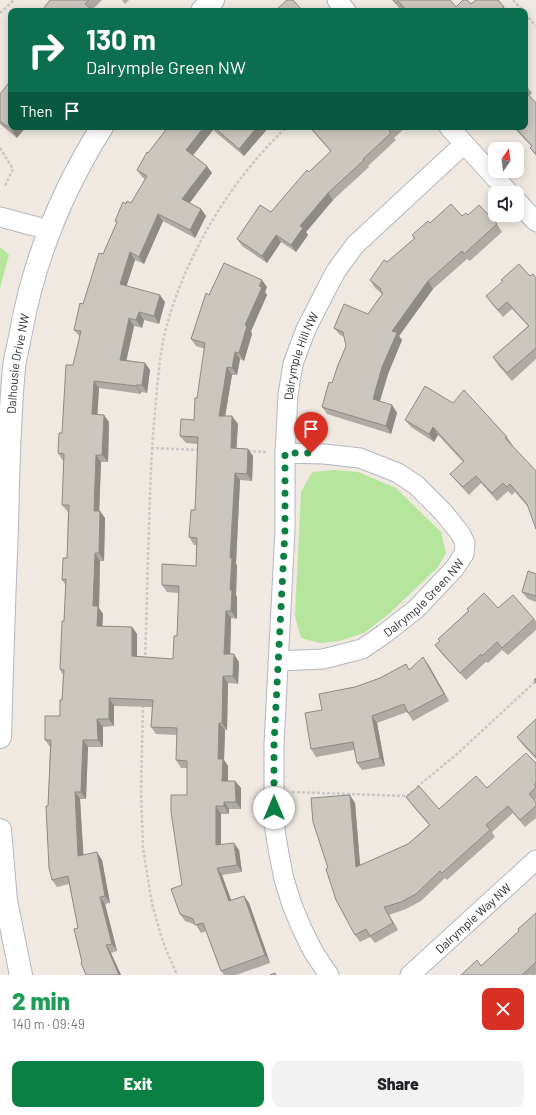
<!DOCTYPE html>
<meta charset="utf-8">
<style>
body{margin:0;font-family:Barlow,sans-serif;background:#f2f2f2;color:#202124;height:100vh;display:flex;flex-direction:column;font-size:15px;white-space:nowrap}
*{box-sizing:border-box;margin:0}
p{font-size:13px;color:#757577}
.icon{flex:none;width:22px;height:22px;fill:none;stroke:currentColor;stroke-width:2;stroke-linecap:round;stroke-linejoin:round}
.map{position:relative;height:975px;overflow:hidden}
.sheet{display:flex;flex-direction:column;background:#fff;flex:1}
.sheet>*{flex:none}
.top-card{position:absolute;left:8px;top:8px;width:520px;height:122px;border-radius:8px;box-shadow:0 2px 10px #0003;background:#0b6e4f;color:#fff;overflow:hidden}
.needle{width:26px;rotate:14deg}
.buttons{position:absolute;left:488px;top:142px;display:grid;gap:8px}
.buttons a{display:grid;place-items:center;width:36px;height:36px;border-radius:8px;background:#fff;box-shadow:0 2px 10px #0003;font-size:20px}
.pin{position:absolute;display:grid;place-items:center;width:34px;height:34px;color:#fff;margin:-41px -17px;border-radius:50% 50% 50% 0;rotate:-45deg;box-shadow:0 0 4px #0007}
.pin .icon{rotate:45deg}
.me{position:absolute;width:44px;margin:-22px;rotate:0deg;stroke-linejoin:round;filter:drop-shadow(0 0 3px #0008)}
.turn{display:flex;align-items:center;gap:14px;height:84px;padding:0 12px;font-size:18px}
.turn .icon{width:52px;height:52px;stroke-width:2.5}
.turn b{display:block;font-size:28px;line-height:34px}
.then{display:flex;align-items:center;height:38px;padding:0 12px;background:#0003;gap:8px;font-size:15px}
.round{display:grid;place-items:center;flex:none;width:42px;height:42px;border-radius:8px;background:#f2f2f2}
.overview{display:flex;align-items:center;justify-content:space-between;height:68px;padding:0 12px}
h1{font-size:24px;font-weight:800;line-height:30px;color:#1e9e55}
.cta{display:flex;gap:8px;margin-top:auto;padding:8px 12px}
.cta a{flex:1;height:46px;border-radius:8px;background:#0b8043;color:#fff;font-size:16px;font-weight:800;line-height:46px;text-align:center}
.cta a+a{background:#f2f2f2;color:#202124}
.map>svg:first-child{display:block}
</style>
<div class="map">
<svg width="536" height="975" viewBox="0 0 536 975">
<rect width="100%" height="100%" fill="#efe9e1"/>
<!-- green -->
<path fill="#b6e59e" d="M0 248 3 249 9 255 0 288Z
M335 470 358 472 396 488 441 532 446 553 438 567 390 613 364 633 339 641 320 643 301 638 295 616 301 492 312 472Z"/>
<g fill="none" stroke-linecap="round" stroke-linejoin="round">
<defs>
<g id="minor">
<path d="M337 0 346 11"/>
<path d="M449 127 509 193"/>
<path d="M517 201 536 222"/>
<path d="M0 217 49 230"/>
<path id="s1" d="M278 661 323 659 362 649 384 634 416 609 454 569 464 554 465 543 460 533 443 512 416 485 398 473 360 458 324 454 285 453"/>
<path id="s2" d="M329 975 314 953 302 929 292 905 284 879 279 854 275 830 274 808V744L285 530V453L288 395 293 364 306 329 324 294 336 271 355 245 464 144"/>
<path id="s3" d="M410 975 536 860"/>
</g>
<g id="tertiary">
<path d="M202 11 213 0"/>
<path id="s4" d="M0 737C2 667 4 598 7 529 8 476 9 421 14 368 15 358 18 347 20 337 33 262 61 192 102 127"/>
<path d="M0 830 6 901 21 975"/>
</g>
</defs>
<!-- minor casing -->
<use href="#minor" stroke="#b4b7c1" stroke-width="21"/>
<!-- tertiary casing -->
<use href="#tertiary" stroke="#b4b7c1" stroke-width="24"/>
<!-- path -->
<path stroke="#c9c9c9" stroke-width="2.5" stroke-dasharray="3 2" stroke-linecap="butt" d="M513 0 523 11
M0 13 14 0
M525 14 536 26
M0 148 13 169 5 186
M151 448 201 450
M248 451 267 452
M145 660C147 605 148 549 150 494 151 463 153 432 156 401 158 378 160 355 165 332 184 257 231 179 287 127
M143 705 141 791 143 848 152 904 163 942 177 975
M417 787 457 754 536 681
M292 792 407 796 413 791"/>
<!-- minor -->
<use href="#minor" stroke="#fff" stroke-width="19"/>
<!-- tertiary -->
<use href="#tertiary" stroke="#fff" stroke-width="22"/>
</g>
<!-- wall -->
<path fill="#afaba4" d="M50 0H102L92 10 94 11H46L44 8Z
M122 0H129L125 4Z
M392 0H450L456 7 471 4 504 7 507 11H406L403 8 401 10Z
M525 84 532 93 529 96 536 103V156L530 148 532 147 513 127H525Z
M0 94 17 138 0 124Z
M168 127H269L244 156 213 130 193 155 212 173 190 203 201 209 206 216 195 238 163 221 144 264 135 260 126 286 165 302 159 324 144 320 142 328 134 326 126 360 145 363 150 370 147 393 141 392V394L99 388 97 415 109 422 108 462H101L99 511 105 518 104 561H100L99 608 103 614 102 626 132 627 137 634V657L173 659 177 636 179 593 167 592 162 585 196 566 197 545H194L189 537 195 510 198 444 186 443 180 436 194 420 205 349 196 346 191 339 209 295 267 287 265 292 267 295 251 331 252 334 244 361 240 359 237 375H232L225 416 238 424 236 449H248L253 456 252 481 240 480 236 564 237 565 236 595 237 597V619L231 618 230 654 239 662 238 684 228 683 227 730H225L224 760 228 766V781H235L241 788V809H229V814H221V845L239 850 242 872 222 875 231 900 244 896 249 903 270 963 236 975H224L221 971 206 931 201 933 196 925 185 921 180 914 187 795V768H181L176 760 177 735 156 734 151 727 152 707 114 706V726L103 727V747H88L86 799H80L83 855 102 860 110 903 105 904 117 951 111 953 121 975H86L82 962 78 928 69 884 57 887 52 880 48 806 50 747 45 740 60 716 62 700 63 675 60 669 64 621 66 585 62 580 67 558 68 512 62 505 64 461H63L58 453 80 337 74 330 83 304 103 254 117 223 115 221 126 204 131 203 145 179 142 177 137 170 148 153Z
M309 127H406L394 138 396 140 368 166 369 167 333 200 306 232 308 235 296 252 281 242 267 263 242 246 237 239 271 212 309 172 331 152Z
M468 215 497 224 502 232 470 261 467 259 433 289 399 336 402 340 388 374 380 401 392 405 397 413 391 434 327 414 322 407 332 383 346 346 344 337 340 335 334 328 368 314 382 294 381 293 375 288 370 280 387 262 414 239 412 235 430 223Z
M530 276 536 278V359L512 381 498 365 493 357 528 326 512 309 503 317 491 303 486 296Z
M405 420 507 437 512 444 528 507 515 492 512 495 508 491 497 501 481 483 469 495 456 481 450 474 463 462 438 435 434 442 411 427Z
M536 574V602L528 599 522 592Z
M498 608 534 619 536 621V630L508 655 502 650 488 663 486 662 466 680 441 653 435 645 440 641 438 639 468 611 467 609Z
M428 664 449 701 413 721 407 712 377 723 385 766 362 770 357 763 354 750 316 757 311 749 322 710 355 687 409 669Z
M536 719V759L522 744 517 737Z
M536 763V799L535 800 536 802V818L525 827 513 813 492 832 495 837 447 880 445 878 421 901 406 909 389 915 398 930 375 943 370 937 360 942 355 935 328 868 355 803 360 866 408 844 429 825 411 804 406 797 439 809 487 788Z
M536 913V974L535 975H461L481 966 519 931 518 929Z"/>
<!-- shaded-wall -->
<path fill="#8e8b86" d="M15 127H26L17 138 12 130Z
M204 127H211L213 130 191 158 186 150Z
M257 127H269L244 156 239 149Z
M207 166 212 173 187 206 182 199Z
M328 193 333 200 306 232 308 235 296 252 291 245 300 226Z
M201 209 206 216 195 238 190 230Z
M158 214 163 221 144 264 139 257Z
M276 235 281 242 267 263 262 256Z
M130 252 135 260 125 291 120 284Z
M262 280 267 287 265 292 267 295 251 331 252 334 244 361 239 353 245 325Z
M428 281 433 289 399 336 402 340 388 374 378 407 373 399 392 331Z
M160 295 165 302 159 324 154 316Z
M139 312 144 320 142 328 136 320Z
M129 318 134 326 125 367 120 360Z
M235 352 240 359 237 375 232 368Z
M145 363 150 370 147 393 142 385Z
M227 367 232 375 224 423 219 416Z
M94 381 99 388 97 422 92 414Z
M136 385 141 392V394L136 386Z
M392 405 397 413 391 434 386 426Z
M104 415 109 422 108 462 102 455Z
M232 416 238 424 236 456 231 448Z
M433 427 438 435 434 442 429 434Z
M248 449 253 456 252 481 247 474Z
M96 455 101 462 99 518 94 511Z
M235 473 240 480 236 564 237 565 236 595 237 597V619L231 611 230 590V558Z
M100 511 105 518 104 561 99 553Z
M95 553 100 561 99 608 103 614 102 634 97 626 93 606Z
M226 611 231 618 230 661 224 654Z
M132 627 137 634V664L132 656Z
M234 654 239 662 238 684 233 676Z
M423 657 428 664 449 701 444 694Z
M223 676 228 683 227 730 222 723Z
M109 698 114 706V726L109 719Z
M372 716 377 723 385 766 380 758Z
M97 719 103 727V747L98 740Z
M219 723 225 730 224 760 228 766V788L222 781 218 759Z
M83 740 88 747 86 799 81 792Z
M235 781 241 788V809L236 802Z
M75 792 80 799 84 863 78 856Z
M350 795 355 803 361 875 356 867Z
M224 802 229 809V814L224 806Z
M216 806 221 814V853L216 845Z
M234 843 239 850 242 872 237 865Z
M97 852 102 860 110 903 105 896Z
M217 868 222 875 234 908 229 901Z
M244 896 249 903 270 963 265 955Z
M100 897 105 904 117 951 112 944Z
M384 907 389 915 398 930 393 923Z
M106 945 111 953 121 975H119Z"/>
<!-- building -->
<path fill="#cbc7bf" stroke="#8e8b86" d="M50 0H89L85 4 94 11H47L44 8Z
M287 0H293L303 11H275Z
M393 0H450L456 7 463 0H467L471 4 476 0H498L504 7 499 11H407L398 1 396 3Z
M11 80V127H15L12 130 0 121V94Z
M525 91 536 103V154L530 148 532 146 515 127H525Z
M168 127H204L186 150 207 166 182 199 201 209 190 230 158 214 139 257 130 252 120 284 160 295 154 316 139 312 136 320 129 318 120 360 145 363 142 385H136V386L94 381 92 414 104 415 102 455H96L94 511H100L99 553H95L93 606H98L97 626 132 627V656L173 659 174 636H177L179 586 162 585V564L196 566 197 538 189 537 191 510H195L198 437 180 436 181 419 194 420 195 398H197L205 343 191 339 206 293 209 295 224 263 262 280 259 286 262 287 245 325 247 326 239 353 235 352 232 368 227 367 219 416H232L231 448 248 449 247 474 235 473 230 558H232L230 590H232L231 611H226L224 654H234L233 676H223L222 723H219L218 759H223L222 781H235L236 802H224V806H216V845L234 843 237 865 217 868 229 901 244 896 265 955 221 971 203 923 195 925 193 919 180 914 171 889 182 885 171 812V795H187V761L176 760 177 728 151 727 153 700 109 698V719H97L98 740H83L81 792H75L78 856 97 852 105 896 100 897 112 944 106 945 119 975H86L81 963 82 962 74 929 78 928 68 876 52 880 49 868 46 806H48L51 740H45V716H60V700H62L64 670 60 669 62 621H64L66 579 62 580 63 558H67L69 505H62L64 454 58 453 59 433H62L66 365H73L81 331 74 330 80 303 83 304 99 253 103 254 117 222 115 221 123 202 126 204 127 201 131 203 147 176 137 170 147 152 148 153Z
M214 127H257L239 149Z
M310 127H393L389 131 391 133 363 159 364 160 328 193 300 226 303 228 291 245 276 235 262 256 237 239 260 205 271 212 307 170 309 172 331 151Z
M451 204 462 216 466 213 468 215 479 205 497 224 464 254 462 251 428 281 392 331 397 333 382 367 373 399 392 405 386 426 322 407 329 382 332 383 338 365 346 346 343 332 334 328 344 304 368 314 383 293 380 291 381 289 370 280 384 260 387 262 415 238 412 235 428 221 430 223Z
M519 264 530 276 533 274 536 278V348L507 373 493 357 529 326 507 302 498 310 486 296 503 281 501 280Z
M425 386 453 403 464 390 507 437 505 438 536 471V529L527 504 510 484 507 487 503 483 492 493 476 476 463 487 450 474 464 461 433 427 429 434 405 420Z
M528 571 536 574V596L522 592Z
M484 593 498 608 513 595 534 619 502 648 497 642 482 656 481 654 460 673 435 645 440 641 438 639 469 611 467 609Z
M423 657 444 694 408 713 404 704 372 716 380 758 357 763 353 742 311 749 305 713 322 710 319 694 355 687 380 678 406 664 409 670Z
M536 678V683L534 680Z
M536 719V757L517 737Z
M526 753 536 763V783L534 785 536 787 529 794 536 802V806L520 820 508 806 486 825 490 830 442 873 440 871 416 894 401 902 384 907 393 923 370 936 366 929 355 935 336 900 326 869 328 868 313 822 311 798 350 795 356 867 408 844 430 825 406 797 419 786 439 809 476 776 487 788Z
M536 913V962L522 975H461L477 960 481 966 519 931 518 929Z
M275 973 276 975H270Z"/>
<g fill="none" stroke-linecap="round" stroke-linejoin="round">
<!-- route -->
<path stroke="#0b8043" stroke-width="7" stroke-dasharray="0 12.6" d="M274 808V744L285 530V453H311"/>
</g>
<g text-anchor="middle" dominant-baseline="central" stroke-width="3.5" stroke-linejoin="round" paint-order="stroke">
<!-- street labels -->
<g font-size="12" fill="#2e2e2e" stroke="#fff">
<text stroke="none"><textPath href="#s2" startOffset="633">Dalrymple Hill NW</textPath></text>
<text stroke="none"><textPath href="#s4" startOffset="374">Dalhousie Drive NW</textPath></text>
<text stroke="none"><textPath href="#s1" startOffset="166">Dalrymple Green NW</textPath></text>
<text stroke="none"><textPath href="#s3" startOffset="85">Dalrymple Way NW</textPath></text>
</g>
</g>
</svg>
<div class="buttons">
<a><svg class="needle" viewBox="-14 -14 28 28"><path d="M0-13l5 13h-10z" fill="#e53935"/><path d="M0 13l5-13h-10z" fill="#757577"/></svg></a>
<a><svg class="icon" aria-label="sound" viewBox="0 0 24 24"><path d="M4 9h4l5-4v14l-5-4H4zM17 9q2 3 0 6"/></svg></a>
</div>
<div class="pin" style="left:311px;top:453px;background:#d93025"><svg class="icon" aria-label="arrive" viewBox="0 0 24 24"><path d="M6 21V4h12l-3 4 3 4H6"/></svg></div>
<svg class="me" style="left:274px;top:808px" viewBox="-20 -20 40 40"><circle r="19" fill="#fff"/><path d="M0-13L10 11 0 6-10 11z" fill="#0b8043"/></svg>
<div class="top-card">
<div class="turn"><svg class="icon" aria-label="right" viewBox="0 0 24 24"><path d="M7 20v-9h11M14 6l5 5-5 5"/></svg><div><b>130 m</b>Dalrymple Green NW</div></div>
<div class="then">Then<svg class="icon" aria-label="arrive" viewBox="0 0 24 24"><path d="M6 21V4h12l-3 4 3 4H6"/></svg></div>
</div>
</div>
<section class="sheet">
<div class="overview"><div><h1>2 min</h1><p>140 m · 09:49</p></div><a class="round" style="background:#d93025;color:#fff"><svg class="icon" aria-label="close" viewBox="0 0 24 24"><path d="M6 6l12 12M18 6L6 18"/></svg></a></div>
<div class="cta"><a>Exit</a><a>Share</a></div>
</section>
